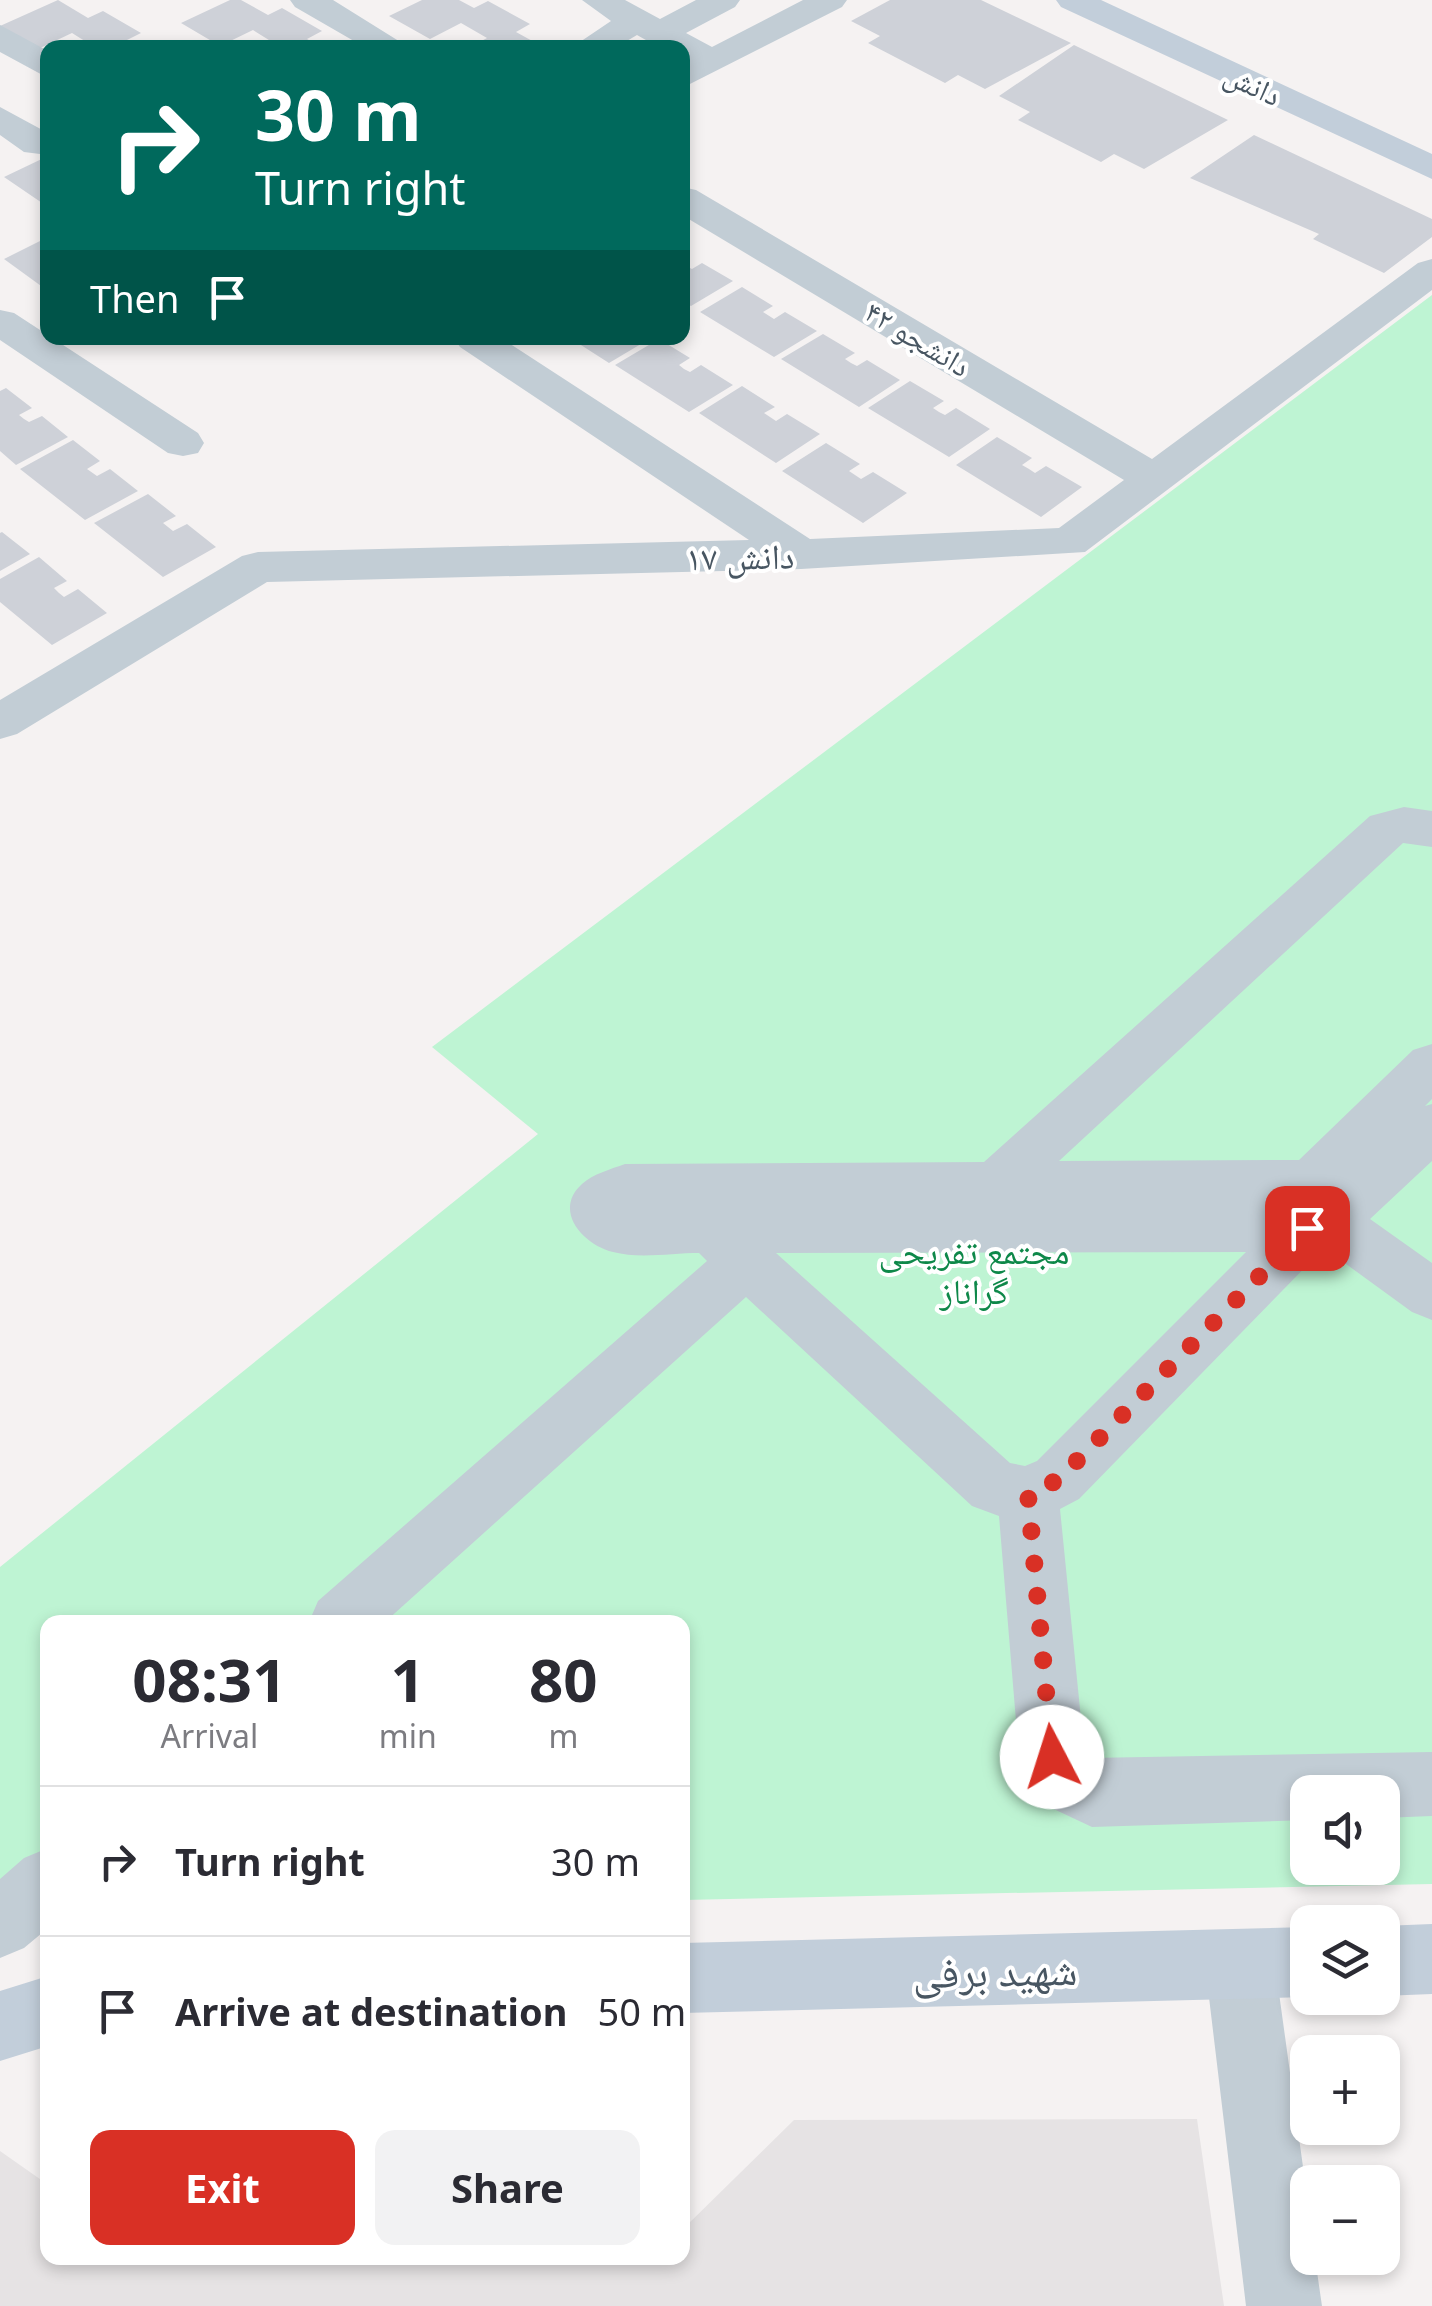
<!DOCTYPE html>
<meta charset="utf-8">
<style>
body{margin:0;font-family:"Noto Sans","Noto Naskh Arabic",sans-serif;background:#f2f2f3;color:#2b2b33;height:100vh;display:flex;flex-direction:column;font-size:38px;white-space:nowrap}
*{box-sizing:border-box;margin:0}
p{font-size:32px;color:#7c7c81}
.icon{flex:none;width:55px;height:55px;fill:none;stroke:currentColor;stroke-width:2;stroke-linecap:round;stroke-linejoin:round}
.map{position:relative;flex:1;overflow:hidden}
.details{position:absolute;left:40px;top:1615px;width:650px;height:650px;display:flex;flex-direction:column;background:#fff;border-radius:20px;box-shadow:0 5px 15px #0003}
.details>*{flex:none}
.guide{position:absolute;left:40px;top:40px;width:650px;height:305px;border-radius:20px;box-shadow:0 5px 15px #0003;background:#00695c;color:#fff;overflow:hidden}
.tools{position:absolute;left:1290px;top:1775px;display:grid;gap:20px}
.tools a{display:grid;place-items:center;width:110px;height:110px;border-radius:20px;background:#fff;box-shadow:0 5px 15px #0003;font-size:50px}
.pin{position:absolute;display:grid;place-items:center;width:85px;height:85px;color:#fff;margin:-42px;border-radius:20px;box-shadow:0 5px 15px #0006}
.me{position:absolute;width:110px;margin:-55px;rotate:355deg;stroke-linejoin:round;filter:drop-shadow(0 0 8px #0008)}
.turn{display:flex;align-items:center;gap:35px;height:210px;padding:0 50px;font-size:45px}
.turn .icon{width:130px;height:130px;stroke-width:2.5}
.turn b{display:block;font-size:70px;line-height:85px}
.then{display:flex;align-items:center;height:95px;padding:0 50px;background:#0003;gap:20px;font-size:38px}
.eta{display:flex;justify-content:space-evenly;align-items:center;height:170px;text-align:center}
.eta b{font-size:60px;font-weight:700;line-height:70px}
.button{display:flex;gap:20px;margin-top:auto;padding:20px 50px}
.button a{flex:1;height:115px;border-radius:20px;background:#d93025;color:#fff;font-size:40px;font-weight:700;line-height:115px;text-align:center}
.button a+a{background:#f2f2f3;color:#2b2b33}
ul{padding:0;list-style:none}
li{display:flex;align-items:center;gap:30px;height:150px;padding:0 50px;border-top:2px solid #e1e1e2}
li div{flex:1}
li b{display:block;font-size:38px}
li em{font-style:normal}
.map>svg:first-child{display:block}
</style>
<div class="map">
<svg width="1432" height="2306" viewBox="0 0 1432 2306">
<rect width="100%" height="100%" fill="#f5f2f2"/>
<!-- education -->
<path fill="#e6e3e4" d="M1197 2119 1224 2306H0V2151L47 2184 48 2258 650 2261 682 2258 683 2229 794 2120Z"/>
<!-- green -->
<path fill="#bef4d3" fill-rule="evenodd" d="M1432 295V1884L683 1900 682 1622H48L47 1913 0 1914V1567L538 1134 432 1047ZM1308 1792H1382V1868H1308Z"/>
<!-- building -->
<path fill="#ced1d8" d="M58 0 88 18 103 11 141 33 125 41 135 48H96L72 33 38 49 0 26Z
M230 0H241L268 15 282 8 322 31 307 39 322 48H271L277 45 253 30 220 46 181 23Z
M422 0H459L474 8 488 1 530 24 516 32 545 48H468L487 38 461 23 430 39 389 16Z
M890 0H981L1071 43 985 89 958 75 945 83 868 43 880 36 851 21Z
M1074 45 1228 120 1144 169 1114 154 1101 162 1018 120 1030 112 999 96Z
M1254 135 1432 219V237L1384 273 1313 239 1319 234 1190 178Z
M48 156V207L4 177Z
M48 237V291L4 259Z
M702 263 733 281 691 306 682 301V264L692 269Z
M742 287 773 306 763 312 774 319 785 312 817 331 774 357 700 312Z
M823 334 855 353 845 359 851 363 857 366 867 360 900 380 859 407 781 359Z
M570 338H651L609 363Z
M659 339 690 358 679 365 684 369 690 372 701 365 733 385 689 412 615 365Z
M910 381 944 401 933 408 939 412 945 415 956 408 990 429 949 457 868 408Z
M742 386 775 407 764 413 776 421 787 414 820 434 776 463 699 413Z
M6 388 32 408 19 415 24 419 29 422 42 416 68 437 16 465 0 451V391Z
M997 437 1032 458 1022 465 1029 469 1035 473 1046 466 1082 487 1041 517 956 465Z
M73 440 100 461 87 469 97 476 110 469 138 491 85 520 20 469Z
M826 443 860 464 849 471 861 479 873 472 907 493 863 523 782 471Z
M148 494 176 516 163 523 173 531 187 524 216 547 163 577 94 523Z
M2 532 30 554 0 571V533Z
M39 557 67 581 54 588 59 593 64 597 78 589 107 613 52 645 0 602V579Z"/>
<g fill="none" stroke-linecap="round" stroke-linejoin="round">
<!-- street -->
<path fill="#c2cdd5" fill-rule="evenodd" d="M290 0H333L410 48H366L295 7Z
M582 0H625L660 19 696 0H740L735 7 686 33 712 47 803 0H847L842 7 682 88V48H660L637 35 615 48H571L611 21Z
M0 25 48 51V78L0 52Z
M0 107 48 133V155L24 152 0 135Z
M682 187 696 190 1152 459 1418 263 1432 259V290L1085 552 801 569 267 582 17 734 0 739V700L242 556 258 552 749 540 460 347 454 338H501L810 539 1059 528 1124 480 682 215Z
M0 310 14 313 198 433 204 443 198 453 183 456 168 453 0 340Z
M1404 807 1432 811V847L1403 843 1059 1161 1299 1160 1413 1050 1432 1044V1099L1425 1106 1432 1104V1161L1370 1219 1432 1263V1320L1412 1312 1324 1248 1079 1499 1060 1509 1084 1749 1089 1758 1432 1752V1816L1382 1818V1792H1308V1820L1092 1827 1043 1804 1019 1757 999 1516 972 1506 746 1297 385 1622H309L318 1601 707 1261 699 1253C672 1253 639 1259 613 1252 584 1245 552 1211 582 1184 593 1174 611 1169 625 1164L984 1162 1370 816ZM1246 1252 1037 1461 1025 1466 1010 1463 776 1253Z
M48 1848V1928L24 1948 0 1958V1879L24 1858Z
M1240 1929 1264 1940 1275 1964 1308 2203V2258H1315L1322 2306H1246L1205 1964 1216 1940Z"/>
<!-- secondary -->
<path fill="#c2ceda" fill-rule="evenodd" d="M1056 0H1101L1432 154V179L1061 7Z
M1432 1924V1994L1382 1996V1926Z
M1308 1927V1997L682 2013V1943Z
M48 1976V2046L0 2061V1991Z"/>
</g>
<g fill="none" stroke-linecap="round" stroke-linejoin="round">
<!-- route -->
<path stroke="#d93025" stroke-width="18" stroke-dasharray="0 32.4" d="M1052 1757 1028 1494 1058 1480 1307 1228"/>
</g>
<g text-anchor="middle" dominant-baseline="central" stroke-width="8" stroke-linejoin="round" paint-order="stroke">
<!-- far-street labels -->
<g font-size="30" fill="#485662" stroke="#fff">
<text transform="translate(1253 84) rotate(25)">دانش</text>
<text transform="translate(918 338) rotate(31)">دانشجو ۴۲</text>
</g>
<!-- street labels -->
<g font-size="35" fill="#485662" stroke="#fff">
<text transform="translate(740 556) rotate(-1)">دانش ۱۷</text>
</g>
<!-- park labels -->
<g font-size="35" fill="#0e8849" stroke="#fff">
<text x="974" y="1250">مجتمع تفریحی<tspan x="974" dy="40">گراناز</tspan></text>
</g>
<!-- near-street labels -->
<g font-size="42" fill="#485662" stroke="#fff">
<text transform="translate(995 1970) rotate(-1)">شهید برفی</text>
</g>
</g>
</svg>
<div class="tools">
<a><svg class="icon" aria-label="sound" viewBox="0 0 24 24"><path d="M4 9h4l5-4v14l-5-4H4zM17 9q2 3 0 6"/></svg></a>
<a><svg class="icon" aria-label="layers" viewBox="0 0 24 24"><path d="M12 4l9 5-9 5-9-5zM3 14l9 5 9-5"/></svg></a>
<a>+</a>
<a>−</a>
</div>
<div class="pin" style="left:1307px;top:1228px;background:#d93025"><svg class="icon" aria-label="arrive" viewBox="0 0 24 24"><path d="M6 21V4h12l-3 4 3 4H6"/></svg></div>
<svg class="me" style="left:1052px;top:1757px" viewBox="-20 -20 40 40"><circle r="19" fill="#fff"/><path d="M0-13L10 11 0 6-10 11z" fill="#d93025"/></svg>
<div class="guide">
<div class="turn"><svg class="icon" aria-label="right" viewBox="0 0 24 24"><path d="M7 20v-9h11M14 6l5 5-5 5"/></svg><div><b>30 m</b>Turn right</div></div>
<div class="then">Then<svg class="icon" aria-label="arrive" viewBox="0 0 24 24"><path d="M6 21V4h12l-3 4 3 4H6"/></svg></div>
</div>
<section class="details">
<div class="eta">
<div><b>08:31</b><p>Arrival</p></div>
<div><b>1</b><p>min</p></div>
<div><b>80</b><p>m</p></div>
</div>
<ul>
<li><svg class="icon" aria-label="right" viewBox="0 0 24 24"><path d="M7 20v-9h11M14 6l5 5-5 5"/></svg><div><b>Turn right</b></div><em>30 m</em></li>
<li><svg class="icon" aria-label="arrive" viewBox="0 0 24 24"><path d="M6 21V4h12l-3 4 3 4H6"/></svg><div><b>Arrive at destination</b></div><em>50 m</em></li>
</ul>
<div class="button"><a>Exit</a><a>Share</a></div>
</section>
</div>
